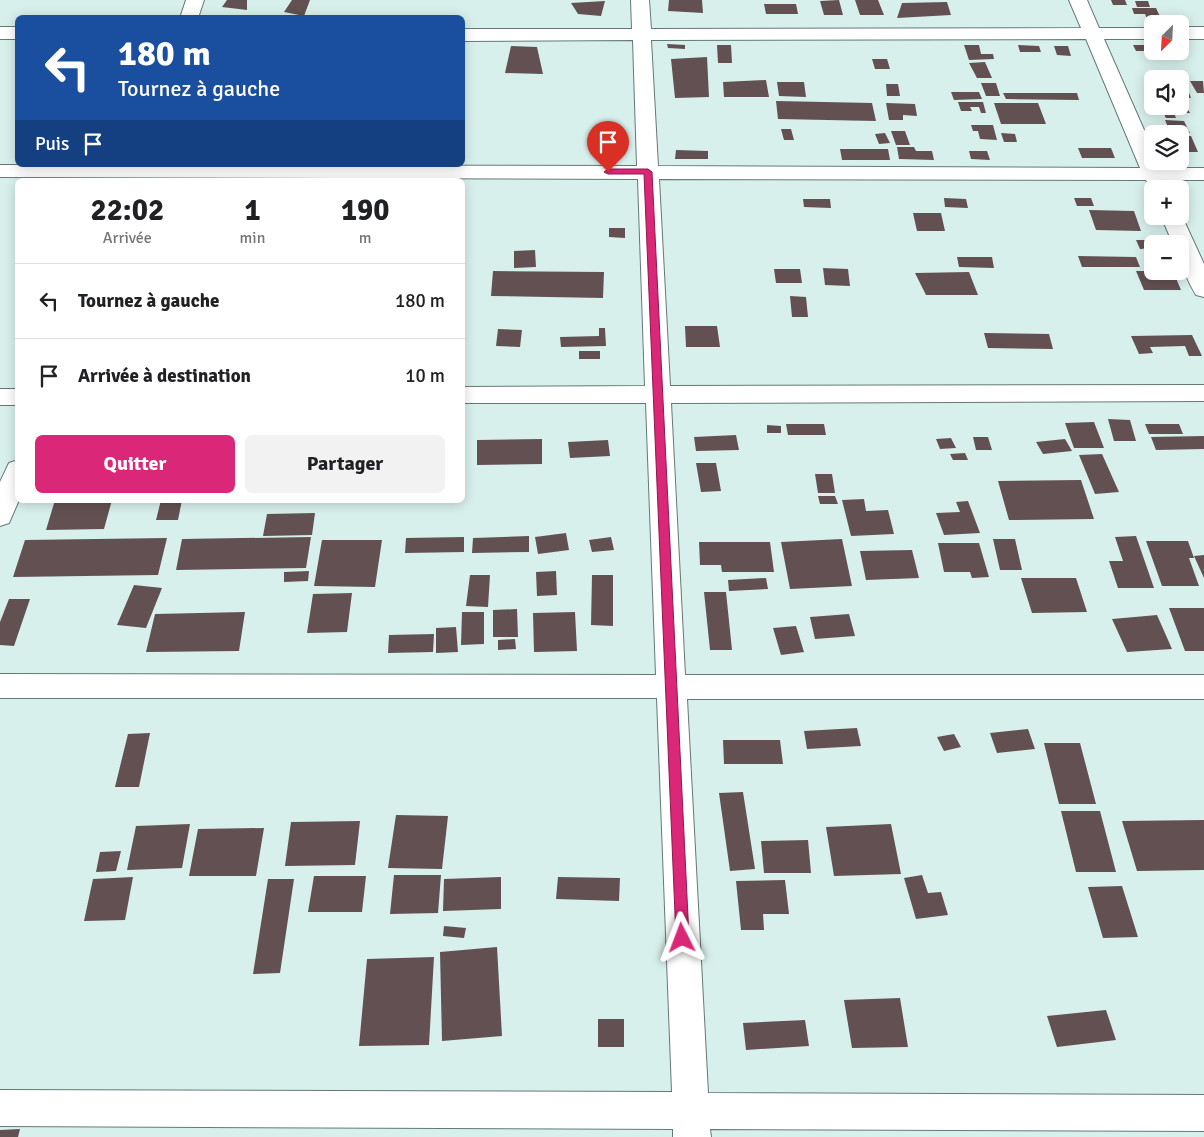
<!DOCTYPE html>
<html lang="fr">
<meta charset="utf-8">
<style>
body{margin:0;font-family:Signika,sans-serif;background:#f2f2f2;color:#202124;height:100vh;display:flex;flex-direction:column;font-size:19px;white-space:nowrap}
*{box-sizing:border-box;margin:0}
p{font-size:16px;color:#757577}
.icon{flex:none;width:28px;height:28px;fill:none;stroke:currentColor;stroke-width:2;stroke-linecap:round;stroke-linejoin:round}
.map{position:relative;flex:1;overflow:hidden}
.side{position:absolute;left:15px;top:178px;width:450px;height:325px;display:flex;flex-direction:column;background:#fff;border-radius:8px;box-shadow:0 2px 12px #0003}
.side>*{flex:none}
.hud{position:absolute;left:15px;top:15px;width:450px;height:152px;border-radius:8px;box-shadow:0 2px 12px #0003;background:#1a4fa0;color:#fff;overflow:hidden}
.needle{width:32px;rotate:204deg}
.fabs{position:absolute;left:1144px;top:15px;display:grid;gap:10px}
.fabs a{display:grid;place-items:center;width:45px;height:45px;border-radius:8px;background:#fff;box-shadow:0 2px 12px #0003;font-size:25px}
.pin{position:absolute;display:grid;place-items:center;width:42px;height:42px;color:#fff;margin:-51px -21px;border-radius:50% 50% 50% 0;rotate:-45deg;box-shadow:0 0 5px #0007}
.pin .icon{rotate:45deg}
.me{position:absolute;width:55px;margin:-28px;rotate:357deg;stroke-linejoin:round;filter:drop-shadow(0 0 4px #0008)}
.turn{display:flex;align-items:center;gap:18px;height:105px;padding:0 20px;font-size:22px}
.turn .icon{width:65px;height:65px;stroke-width:2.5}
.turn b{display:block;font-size:35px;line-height:42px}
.then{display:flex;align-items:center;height:48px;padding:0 20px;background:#0003;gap:10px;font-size:19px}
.eta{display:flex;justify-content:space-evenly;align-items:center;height:85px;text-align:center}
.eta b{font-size:30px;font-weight:700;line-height:35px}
.primary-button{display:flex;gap:10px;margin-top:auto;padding:10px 20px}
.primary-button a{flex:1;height:58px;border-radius:8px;background:#db2777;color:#fff;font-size:20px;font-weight:700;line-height:58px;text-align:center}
.primary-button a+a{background:#f2f2f2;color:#202124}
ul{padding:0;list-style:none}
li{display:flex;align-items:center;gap:15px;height:75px;padding:0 20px;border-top:1px solid #e0e0e0}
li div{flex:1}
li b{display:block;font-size:19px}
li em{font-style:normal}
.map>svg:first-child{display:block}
</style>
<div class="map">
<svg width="1204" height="1137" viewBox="0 0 1204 1137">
<rect width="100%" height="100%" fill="#d8f0ec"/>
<!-- building -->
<path fill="#635053" d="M227 0H247V10L222 7Z
M292 0H310L304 16 284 12Z
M669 0H702L703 13 668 11Z
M839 0 843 15H824L820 1Z
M855 0H878L884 15H860Z
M1111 0H1125L1127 5H1113Z
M605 1 601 16 578 14 571 3Z
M1135 1H1148L1150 7H1137Z
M947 2 951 15 897 18 902 3Z
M764 4H796L798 14H766Z
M1132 8H1156L1162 21H1148L1145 14H1134Z
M667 44 685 45V49L668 48Z
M717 45H731L732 63H718Z
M964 45H979L981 54H993L994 59 969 60Z
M1018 45 1039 46 1041 52H1020Z
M1133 45H1152V51H1136Z
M511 46 537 47 543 74 505 73Z
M1054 46H1068L1071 56 1057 55Z
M707 57 709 97 675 98 671 59Z
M872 59H887L890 69H875Z
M985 62 992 78H977L969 63Z
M766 80 769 97H724L723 82Z
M1180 80H1184L1191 98 1180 97Z
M1190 81H1203L1204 93H1197Z
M777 82H804L806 97 779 96Z
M981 83H996L1000 96H986Z
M886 84H898L900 96H887Z
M951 92H979L982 99 954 100Z
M1003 93H1077L1079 100 1006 99Z
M776 101 872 103 876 121 778 119Z
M958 102H983L986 113H981L979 107H970L972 111H961Z
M1180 102H1184L1190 113H1174L1176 118H1166L1160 106H1180Z
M886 103 915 104 917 116 903 115V120H889Z
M994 103H1038L1046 124H1001Z
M1165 120 1184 121 1190 133 1170 132Z
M971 125H993L997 140 980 139 978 131H973Z
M781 129H791L794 140H784Z
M891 131H905L910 145H896Z
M885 133 890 143 879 144 875 134Z
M1001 133 1015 134 1017 142H1004Z
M1180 136H1191L1198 152H1181Z
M897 147H914L916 151H932L934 160 899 159Z
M1078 148H1111L1115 158H1082Z
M840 149H888L890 160H842Z
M676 150 708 151V159H675Z
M969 151H987L990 160 971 159Z
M944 198 966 199 968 208 945 207Z
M1074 198H1091L1094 206H1077Z
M803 199H830L831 208 804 207Z
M1089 210 1134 211 1141 231 1096 230Z
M913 213H941L945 231H917Z
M609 228H625V238L609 237Z
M1136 240H1148L1152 248 1140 249Z
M535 250 536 267 514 268V251Z
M1078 256 1136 257 1140 267H1082Z
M957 257H992L994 268 959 267Z
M823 268 848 269 850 286 825 285Z
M774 269H800L802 283H776Z
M493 271 604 272 603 298 491 296Z
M1136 271H1173L1181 290H1144Z
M969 272 978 295H926L915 273Z
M790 296 806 297 808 317H792Z
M685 326H717L720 347H686Z
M599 328H605L606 346 561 347 560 337 599 336Z
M498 329 522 330 520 347 496 346Z
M984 333 1049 334 1053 349 988 348Z
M1192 335 1202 356H1189L1185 346 1150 347 1153 353 1139 354 1131 336Z
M579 351H600V359H579Z
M1108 419 1130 420 1136 441H1114Z
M1094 422 1104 448H1074L1065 423Z
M786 424H824L826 435H788Z
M1145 424H1179L1183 434H1149Z
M767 425 781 426V433H767Z
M736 435 739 450 696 451 694 437Z
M1204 436V449L1156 450 1151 437Z
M973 437H988L992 450H976Z
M951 438 956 448 940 449 936 439Z
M542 439V464L477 465V440Z
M1065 439 1072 451 1043 454 1036 442Z
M608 440 610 456 570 458 568 442Z
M965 453 968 460H953L950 454Z
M1102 454 1119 492 1095 494 1079 455Z
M696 463H716L721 491 701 492Z
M815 474H832L835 493H818Z
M1081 480 1094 519 1009 520 998 481Z
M818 496H835L838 504H820Z
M864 499 866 511 888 510 894 534 851 536 842 500Z
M55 500H112L104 529 46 530Z
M161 500H182L178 520H156Z
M968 501 980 533 944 535 936 513 960 512 956 502Z
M315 513 312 535 263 536 267 514Z
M566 533 569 550 538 554 535 537Z
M529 536V552L472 553 473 538Z
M1136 536 1154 588H1118L1109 561H1123L1115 537Z
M311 537 306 568 176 570 182 539Z
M464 537V552L405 553 406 538Z
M611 537 614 550 592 552 589 540Z
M167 538 158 575 13 577 25 540Z
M842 539 852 586 790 589 781 542Z
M993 539H1015L1022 570H1000Z
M322 540H382L375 587 314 586Z
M1146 541H1188L1194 558H1189L1199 586H1162Z
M699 542H770L774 572H722L721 565H700Z
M938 543H979L989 577 972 578 970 572H944Z
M912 550 919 578 866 580 860 551Z
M1204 555V578L1194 556Z
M309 571 308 581 284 582V572Z
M556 571 557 595 537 596 536 572Z
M470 575H490L488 607 466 606Z
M592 575H613V626L591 625Z
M766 578 768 589 729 591 728 580Z
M1021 578H1076L1087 612 1032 613Z
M134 585 162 588 146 628 117 625Z
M704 592H726L732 650H710Z
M352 593 347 632 307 633 313 594Z
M9 599H30L14 646 0 645V622Z
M1169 608H1204V651H1185Z
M517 609 518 637H493V610Z
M245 612 239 651 146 652 155 614Z
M462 612H484V644L461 645Z
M575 612 577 651 534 652 533 613Z
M849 614 855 636 815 639 810 617Z
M1157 615 1172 649 1127 652 1112 619Z
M796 626 804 652 781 655 773 628Z
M456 627 458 652 436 653V628Z
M434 634 433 652 388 653 389 635Z
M515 639 516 649 498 650V640Z
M857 728 861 746 807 749 804 731Z
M1028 729 1035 749 997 753 990 733Z
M150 733 139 787H115L128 734Z
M954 734 961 747 944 751 937 737Z
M723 740H780L783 764H724Z
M1044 743H1080L1096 804H1059Z
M743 792 755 869 730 871 719 793Z
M1061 811H1100L1116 872H1076Z
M396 815 448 816 442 869 388 868Z
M1204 820V870L1137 871 1122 821Z
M360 821 355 865 285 866 291 822Z
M190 824 182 868 127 870 136 826Z
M891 824 901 874 834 876 826 827Z
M264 828 256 876H189L198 829Z
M808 840 811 873H764L761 841Z
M121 851 116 871 96 872 100 852Z
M394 875H441L438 913 390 914Z
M922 875 928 893 941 892 948 915 916 919 904 878Z
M314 876H366L362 912H308Z
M133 877 125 920 84 921 93 879Z
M501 877V909L443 911 444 879Z
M558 877 620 878 619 901 556 899Z
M268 879H294L280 973 253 974Z
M785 880 789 914H763L764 930H741L736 881Z
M1122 886 1138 937 1103 938 1088 887Z
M444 926 466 928 464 938 443 936Z
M497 947 502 1036 442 1041 440 952Z
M434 957 429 1045 359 1046 367 959Z
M900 998 908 1047 852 1048 844 1000Z
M1106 1010 1116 1040 1057 1047 1047 1016Z
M598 1019H624V1047H598Z
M805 1020 809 1046 746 1050 743 1023Z
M20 1129 18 1137H0V1130Z"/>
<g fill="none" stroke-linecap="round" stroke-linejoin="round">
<defs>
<path id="minor" d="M186 0H204L198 18H180Z
M631 0H649L651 29 1081 28 1069 0H1087L1099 28H1152V39H1104L1152 148V161H1158L1161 168H1204V180H1167L1170 189H1152V193L1146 180 659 179 670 386 1204 385V401L671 403 685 675H1204V699H687L708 1093 1204 1095V1131L710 1129 711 1137H673V1129L0 1126V1090L672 1092 657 698H0V674L656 675 646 403H462V387L645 386 638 179 0 177V165L637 166 633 40 462 41V29H632ZM1086 39 1140 168 658 166 651 40Z
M0 27H18V39H0Z
M1180 27H1204V39H1180Z
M1180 212 1204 264V297L1196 295C1186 279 1180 262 1180 244H1173L1161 216H1180Z
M0 389H18V405H0Z
M18 460V500H19L9 523 0 526V482L9 463Z"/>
</defs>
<!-- minor casing -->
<use href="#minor" stroke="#647976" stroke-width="2"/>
<!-- minor -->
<use href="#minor" fill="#fff" fill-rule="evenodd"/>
</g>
<!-- route -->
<path fill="#db2777" stroke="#8e194d" d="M648 169 652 172 689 938 687 942 682 944 678 942 676 938 644 174H608L604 172 608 169Z"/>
</svg>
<div class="fabs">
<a><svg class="needle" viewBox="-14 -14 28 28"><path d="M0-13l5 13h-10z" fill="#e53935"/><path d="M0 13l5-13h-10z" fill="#757577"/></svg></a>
<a><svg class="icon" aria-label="sound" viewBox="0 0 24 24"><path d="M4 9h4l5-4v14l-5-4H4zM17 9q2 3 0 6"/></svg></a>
<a><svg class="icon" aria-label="layers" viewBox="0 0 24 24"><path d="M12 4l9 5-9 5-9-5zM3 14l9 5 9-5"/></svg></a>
<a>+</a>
<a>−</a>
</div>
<div class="pin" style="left:608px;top:172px;background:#d93025"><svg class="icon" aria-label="arrive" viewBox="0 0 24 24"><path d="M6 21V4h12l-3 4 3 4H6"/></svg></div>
<svg class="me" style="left:682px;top:938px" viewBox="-20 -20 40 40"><path d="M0-17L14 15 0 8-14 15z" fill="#db2777" stroke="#fff" stroke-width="4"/></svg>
<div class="hud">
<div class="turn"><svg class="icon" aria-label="left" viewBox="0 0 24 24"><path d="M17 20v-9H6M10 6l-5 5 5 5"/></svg><div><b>180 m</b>Tournez à gauche</div></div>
<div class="then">Puis<svg class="icon" aria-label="arrive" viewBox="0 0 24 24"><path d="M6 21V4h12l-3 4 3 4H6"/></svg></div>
</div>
<section class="side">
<div class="eta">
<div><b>22:02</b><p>Arrivée</p></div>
<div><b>1</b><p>min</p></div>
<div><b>190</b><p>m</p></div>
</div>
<ul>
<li><svg class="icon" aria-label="left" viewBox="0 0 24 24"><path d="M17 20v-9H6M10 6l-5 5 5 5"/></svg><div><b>Tournez à gauche</b></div><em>180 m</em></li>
<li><svg class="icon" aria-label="arrive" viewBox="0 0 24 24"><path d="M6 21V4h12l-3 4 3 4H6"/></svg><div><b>Arrivée à destination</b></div><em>10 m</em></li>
</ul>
<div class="primary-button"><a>Quitter</a><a>Partager</a></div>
</section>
</div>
